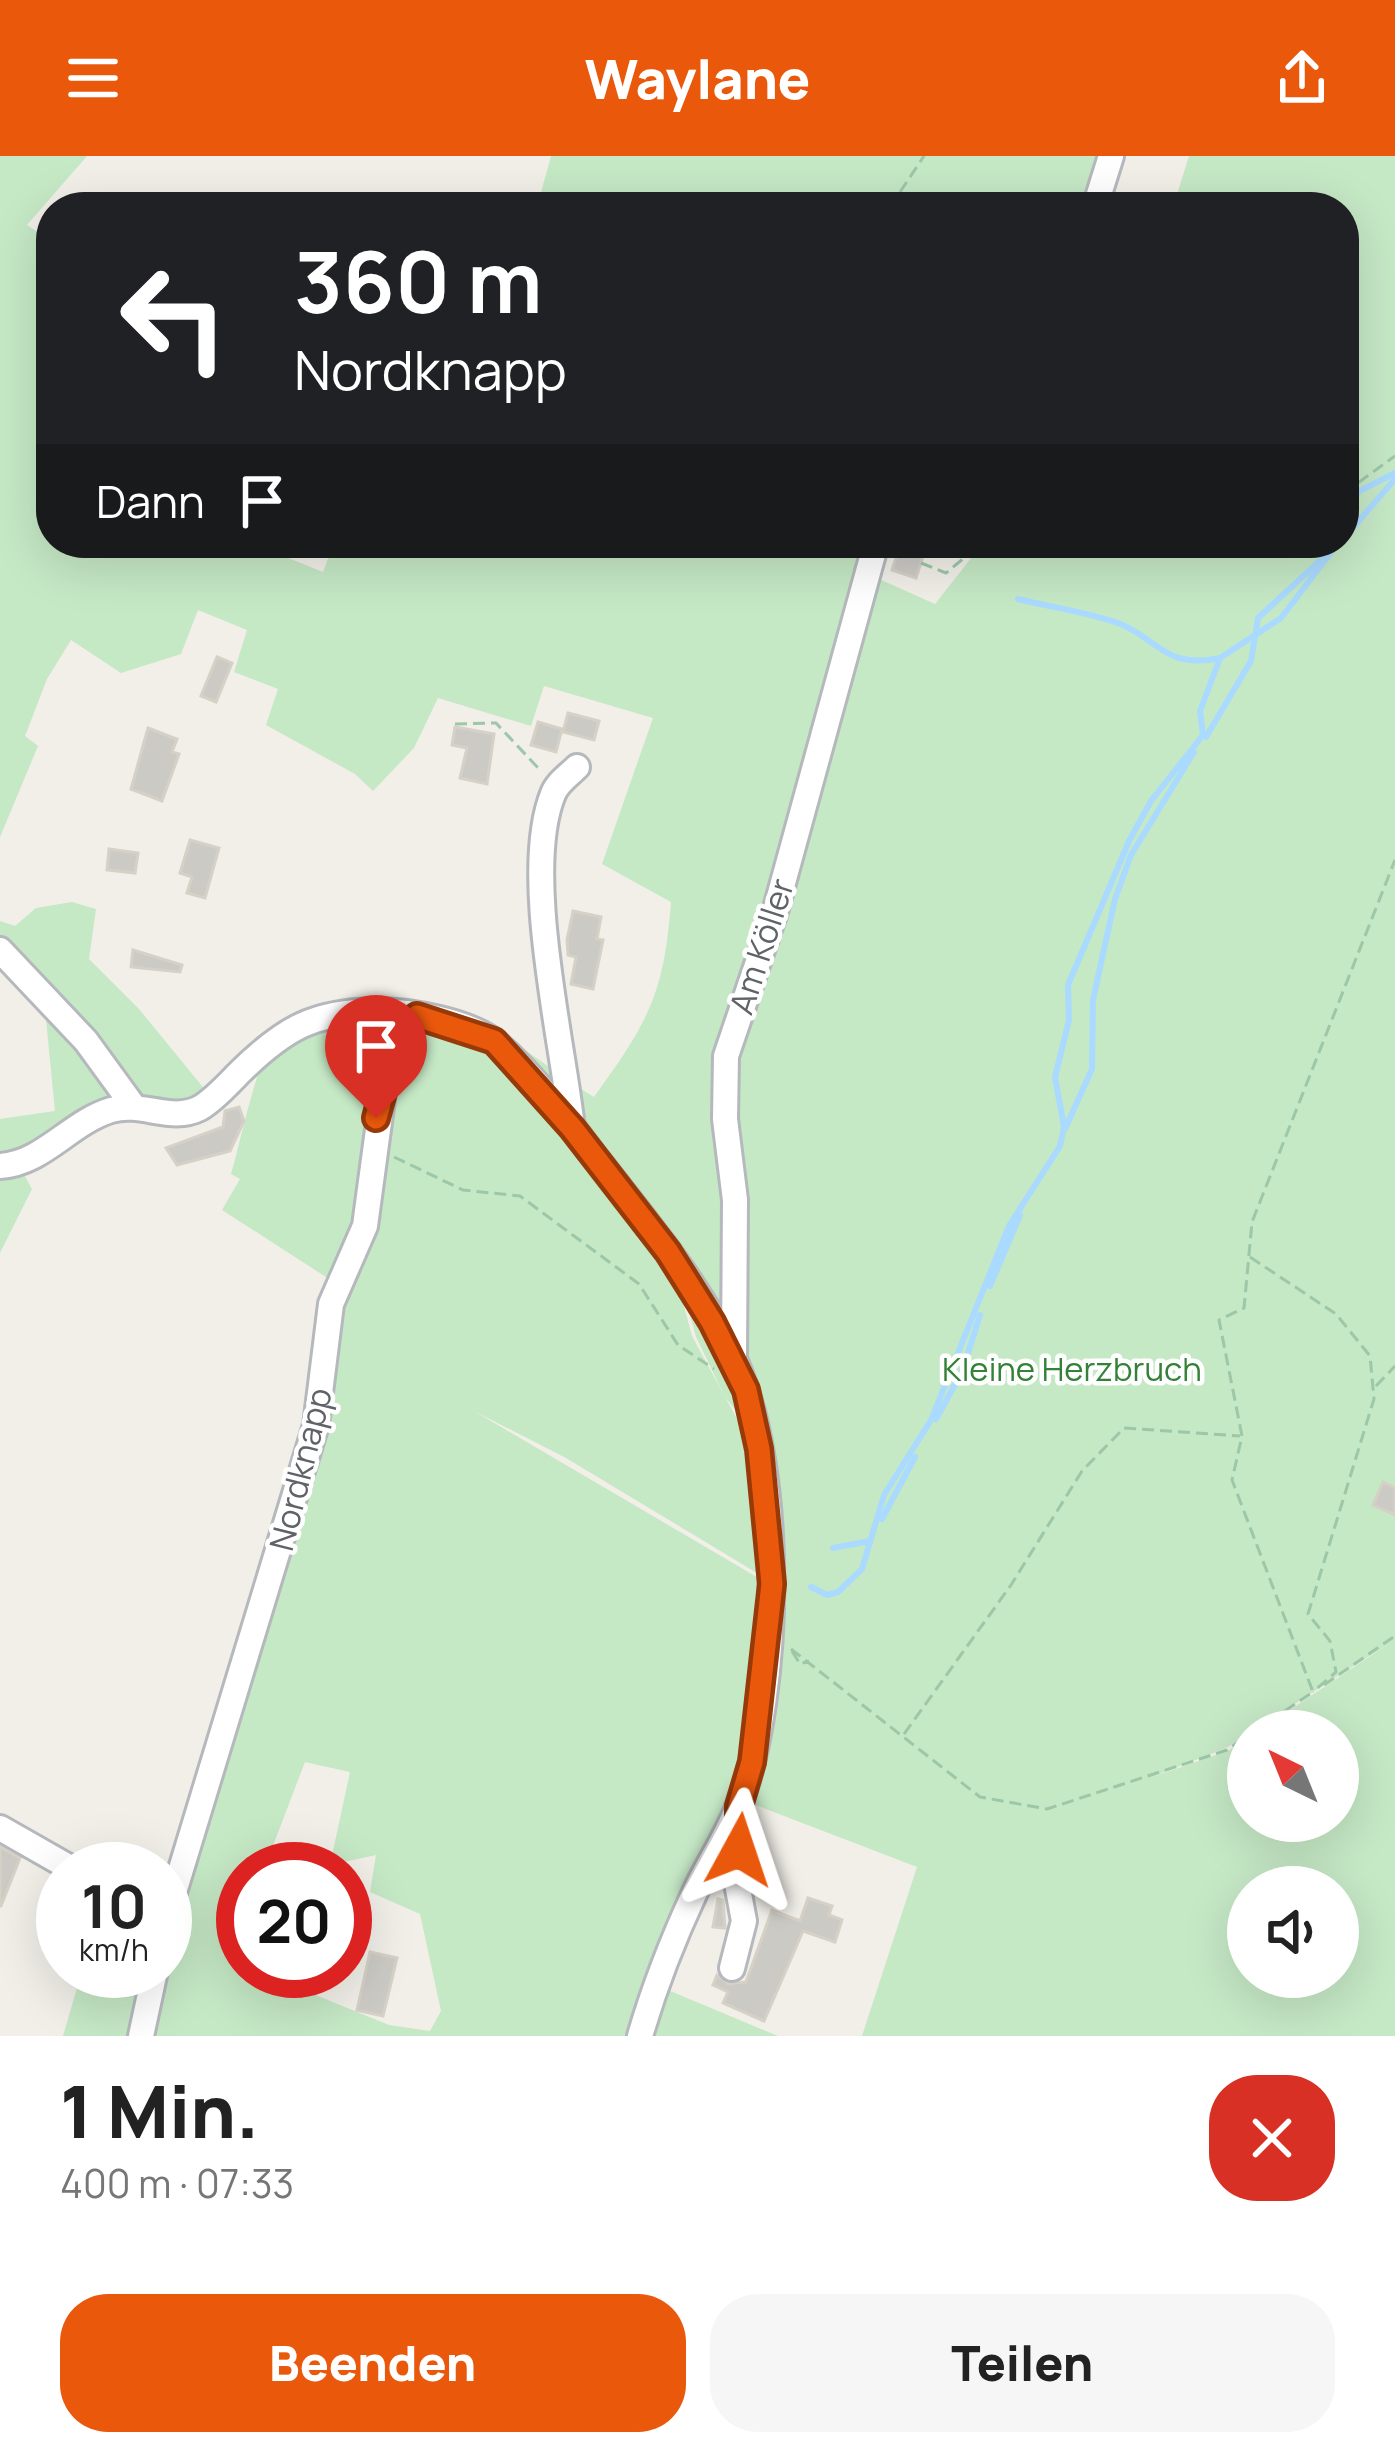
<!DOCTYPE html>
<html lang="de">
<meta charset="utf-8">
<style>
body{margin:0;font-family:Manrope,sans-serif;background:#f6f6f6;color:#222;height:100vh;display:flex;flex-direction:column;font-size:45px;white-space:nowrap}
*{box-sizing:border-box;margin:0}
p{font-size:39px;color:#767676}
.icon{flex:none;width:66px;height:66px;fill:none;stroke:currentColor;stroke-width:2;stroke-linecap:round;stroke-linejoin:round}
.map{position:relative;height:1880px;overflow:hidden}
.drawer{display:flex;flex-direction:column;background:#fff;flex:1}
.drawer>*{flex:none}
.hud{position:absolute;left:36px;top:36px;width:1323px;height:366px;border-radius:48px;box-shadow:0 12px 48px #0002;background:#202124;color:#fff;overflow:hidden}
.needle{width:78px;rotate:317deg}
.buttons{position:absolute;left:1227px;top:1554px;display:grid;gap:24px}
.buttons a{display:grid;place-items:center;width:132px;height:132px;border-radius:50%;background:#fff;box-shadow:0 12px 48px #0002;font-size:60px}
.speed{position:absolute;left:36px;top:1686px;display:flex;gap:24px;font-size:60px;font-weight:700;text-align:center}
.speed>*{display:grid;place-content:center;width:156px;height:156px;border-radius:50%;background:#fff;box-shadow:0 12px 48px #0002;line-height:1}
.speed small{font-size:30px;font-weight:400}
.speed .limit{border:18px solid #d22;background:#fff;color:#111}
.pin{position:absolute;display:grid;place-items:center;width:102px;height:102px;color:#fff;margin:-123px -51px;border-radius:50% 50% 50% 0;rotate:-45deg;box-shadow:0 0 12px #0007}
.pin .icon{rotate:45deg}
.me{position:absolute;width:132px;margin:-66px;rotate:5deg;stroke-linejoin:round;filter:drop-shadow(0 0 9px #0008)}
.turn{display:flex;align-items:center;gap:42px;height:252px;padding:0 60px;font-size:54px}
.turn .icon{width:156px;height:156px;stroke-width:2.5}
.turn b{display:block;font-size:84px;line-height:102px}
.then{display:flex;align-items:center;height:114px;padding:0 60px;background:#0003;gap:24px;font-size:45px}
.round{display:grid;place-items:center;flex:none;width:126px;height:126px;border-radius:48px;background:#f6f6f6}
.summary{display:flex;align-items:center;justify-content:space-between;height:204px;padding:0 60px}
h1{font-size:72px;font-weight:800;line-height:90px}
.action{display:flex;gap:24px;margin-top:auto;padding:24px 60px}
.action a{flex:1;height:138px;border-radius:48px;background:#ea580c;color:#fff;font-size:48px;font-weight:800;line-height:138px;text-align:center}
.action a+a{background:#f6f6f6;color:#222}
header{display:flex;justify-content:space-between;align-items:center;height:156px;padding:0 60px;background:#ea580c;color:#fff;font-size:54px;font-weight:800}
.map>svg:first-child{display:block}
</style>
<header><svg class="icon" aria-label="menu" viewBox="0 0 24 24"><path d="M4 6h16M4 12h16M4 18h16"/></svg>Waylane<svg class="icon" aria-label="share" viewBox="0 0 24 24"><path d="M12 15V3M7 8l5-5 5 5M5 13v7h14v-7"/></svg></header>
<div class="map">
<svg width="1395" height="1880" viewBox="0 0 1395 1880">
<rect width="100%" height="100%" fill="#f1efe8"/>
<!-- green -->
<path fill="#c5e8c5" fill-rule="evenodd" d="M0 0H87L27 69 51 85V387H251L323 416 334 387H871L770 756H758L777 759 868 418 935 448 972 401V387H1344V51H1173L1189 0H1395V1880H862L917 1711 745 1645 770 1510 777 1429 766 1292 725 1241 696 1181 682 1130 568 975 679 1132 692 1180 754 1294 767 1423 566 1302 474 1255 767 1427 749 1605 634 1880H145L160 1815H165L171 1764 261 1485 321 1255 333 1260 322 1253 334 1148 327 1149 326 1121 222 1054 240 1023 231 1018C239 992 256 910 269 894 306 847 453 858 500 880 533 896 562 923 594 941 648 866 664 839 671 746L602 708 653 562 544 530 531 570 438 542 414 592 373 635 355 618 266 569 278 533 234 516 247 474 198 454 181 498 121 517 71 484 47 523 25 580 38 590 0 681ZM1391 1486 1259 1575H1338V1665H1248V1582L1228 1595 1152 1621 1226 1592ZM305 1606 350 1616 330 1709 376 1699 370 1736 420 1758 441 1855 430 1875 389 1869 257 1815H243V1809L225 1801 243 1761V1713H264ZM1248 1731H1338V1821H1248Z
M551 0H1107L1092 51H537Z
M72 746 96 753 89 803 139 853 211 941 191 951 141 943 0 789V765L15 770 36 752Z
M44 843 124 944 0 1006V963L55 955Z
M21 1013 32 1033 0 1097V1014Z
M82 1815H151L137 1880H63Z
M663 1832 778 1880H646Z"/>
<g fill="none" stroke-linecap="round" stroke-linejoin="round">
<!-- stream -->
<path stroke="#aadaff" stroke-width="6" d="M1346 354 1354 338 1395 317
M1344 382 1395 323
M1018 443C1050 451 1087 456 1118 467 1158 482 1164 514 1220 502
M1206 581 1251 505 1258 462 1336 390
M1065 973 1092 913 1093 844 1115 743 1131 699 1194 596
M990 1130 1020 1059
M936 1263 962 1216 980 1159
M882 1363 915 1301
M833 1392 870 1385
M811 1431 827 1439 838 1436 862 1413 884 1339 931 1264 1009 1070 1060 990 1064 971 1055 921 1069 864 1068 829 1129 685 1151 645 1203 579 1200 555 1220 502 1281 462 1338 387"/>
</g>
<!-- building -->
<path fill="#cccac5" stroke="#d6d1c6" stroke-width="3" d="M901 387 926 391 916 422 892 414Z
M217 501 232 507 216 546 201 540Z
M568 557 599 565 594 584 563 576Z
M538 566 562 573 556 596 531 589Z
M455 571 494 578 487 628 460 622 467 592 452 589Z
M148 572 177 583 172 596 179 598 162 645 131 633Z
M190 684 219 692 205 742 187 737 192 721 180 717Z
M109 693 138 697 135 717 107 714Z
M573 755 601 761 597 783 603 784 593 833 571 828 576 801 568 799 567 784Z
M133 794 182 809 180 816 131 811Z
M239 951 244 965 230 995 177 1009 166 992 223 971 225 955Z
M1383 1326 1395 1332V1359L1373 1349Z
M0 1691 20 1702 1 1750H0Z
M808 1742 832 1750 829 1759 842 1764 835 1786 803 1775 764 1865 723 1847 728 1836 713 1829 717 1819 729 1828 746 1826 772 1754 800 1765Z
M718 1743 723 1744 725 1772 713 1771Z
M370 1796 397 1802 383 1860 357 1854Z"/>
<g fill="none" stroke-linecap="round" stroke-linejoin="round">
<defs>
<path id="minor" d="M1095 51 1111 0
M0 794 86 885 134 951
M572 972C563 887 521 716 553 638 557 627 569 619 577 611
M0 1010C44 1007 69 967 111 954 142 945 171 967 200 952 215 943 228 928 240 916 284 873 313 856 375 855 410 855 470 865 497 888 535 920 568 966 598 1005 647 1067 704 1135 736 1208 784 1320 781 1531 740 1646 729 1677 709 1706 695 1736 674 1781 654 1832 640 1880
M734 1201 735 1044 725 963 726 900 775 756 876 387
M0 1672 72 1713
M165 1766 316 1269 331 1148 365 1070 384 929 417 860
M732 1812 744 1765 736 1722 740 1655
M141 1880 155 1815"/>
</defs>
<!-- minor casing -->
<use href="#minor" stroke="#b5b8bc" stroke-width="30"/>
<!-- path -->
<path stroke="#9cc7a9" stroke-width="3" stroke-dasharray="12 6" stroke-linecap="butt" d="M890 51 924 0
M1344 337 1395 300
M921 407 946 417 964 402 965 387
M455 568 496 567 540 614
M394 1001 463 1034 520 1040 639 1128 678 1189 714 1213
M1250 1101 1336 1158 1370 1200 1374 1243 1308 1458 1330 1485 1336 1516 1313 1536
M1376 1230 1395 1210
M791 1493 980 1641 1047 1653 1227 1594 1248 1579
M792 1495 800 1508 809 1505
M1324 1529 1395 1480
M1255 1575 1313 1536 1232 1324 1242 1280 1219 1164 1244 1152 1252 1066 1395 704
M904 1578 1011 1429 1082 1315 1124 1272 1240 1280"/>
<!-- minor -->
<use href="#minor" stroke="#fff" stroke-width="24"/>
</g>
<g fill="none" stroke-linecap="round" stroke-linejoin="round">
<defs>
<path id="route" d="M376 962 390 910 417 860 494 885 572 972 668 1096 712 1166 746 1234 759 1293 772 1428 752 1606 739 1650V1694"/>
</defs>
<!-- route casing -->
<use href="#route" stroke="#983908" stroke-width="30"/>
<!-- route -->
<use href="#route" stroke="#ea580c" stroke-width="21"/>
</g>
<g text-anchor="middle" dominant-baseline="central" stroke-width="9" stroke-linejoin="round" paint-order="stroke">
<!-- street labels -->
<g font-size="33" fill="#5f6368" stroke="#fff">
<text transform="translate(761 790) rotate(-72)">Am Köller</text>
<text transform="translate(300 1313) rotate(-76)">Nordknapp</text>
</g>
<!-- park labels -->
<g font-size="33" fill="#348238" stroke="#fff">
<text x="1072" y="1212">Kleine Herzbruch</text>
</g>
</g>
</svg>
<div class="buttons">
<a><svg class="needle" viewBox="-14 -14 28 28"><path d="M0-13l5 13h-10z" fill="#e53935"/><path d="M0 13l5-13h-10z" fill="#767676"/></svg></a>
<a><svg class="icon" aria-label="sound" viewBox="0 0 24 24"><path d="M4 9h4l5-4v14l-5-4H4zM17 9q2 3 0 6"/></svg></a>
</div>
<div class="speed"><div>10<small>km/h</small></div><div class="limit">20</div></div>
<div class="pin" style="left:376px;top:962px;background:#d93025"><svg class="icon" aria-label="arrive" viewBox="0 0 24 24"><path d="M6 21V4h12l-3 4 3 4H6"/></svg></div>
<svg class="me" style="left:739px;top:1694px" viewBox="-20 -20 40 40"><path d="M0-17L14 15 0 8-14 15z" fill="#ea580c" stroke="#fff" stroke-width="4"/></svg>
<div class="hud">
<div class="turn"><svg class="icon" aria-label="left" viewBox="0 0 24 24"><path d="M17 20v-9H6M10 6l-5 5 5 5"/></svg><div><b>360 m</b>Nordknapp</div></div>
<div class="then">Dann<svg class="icon" aria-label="arrive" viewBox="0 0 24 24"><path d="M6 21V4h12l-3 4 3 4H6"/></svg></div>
</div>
</div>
<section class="drawer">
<div class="summary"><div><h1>1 Min.</h1><p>400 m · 07:33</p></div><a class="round" style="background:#d93025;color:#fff"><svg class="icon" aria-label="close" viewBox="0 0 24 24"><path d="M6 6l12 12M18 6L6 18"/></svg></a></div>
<div class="action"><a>Beenden</a><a>Teilen</a></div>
</section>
